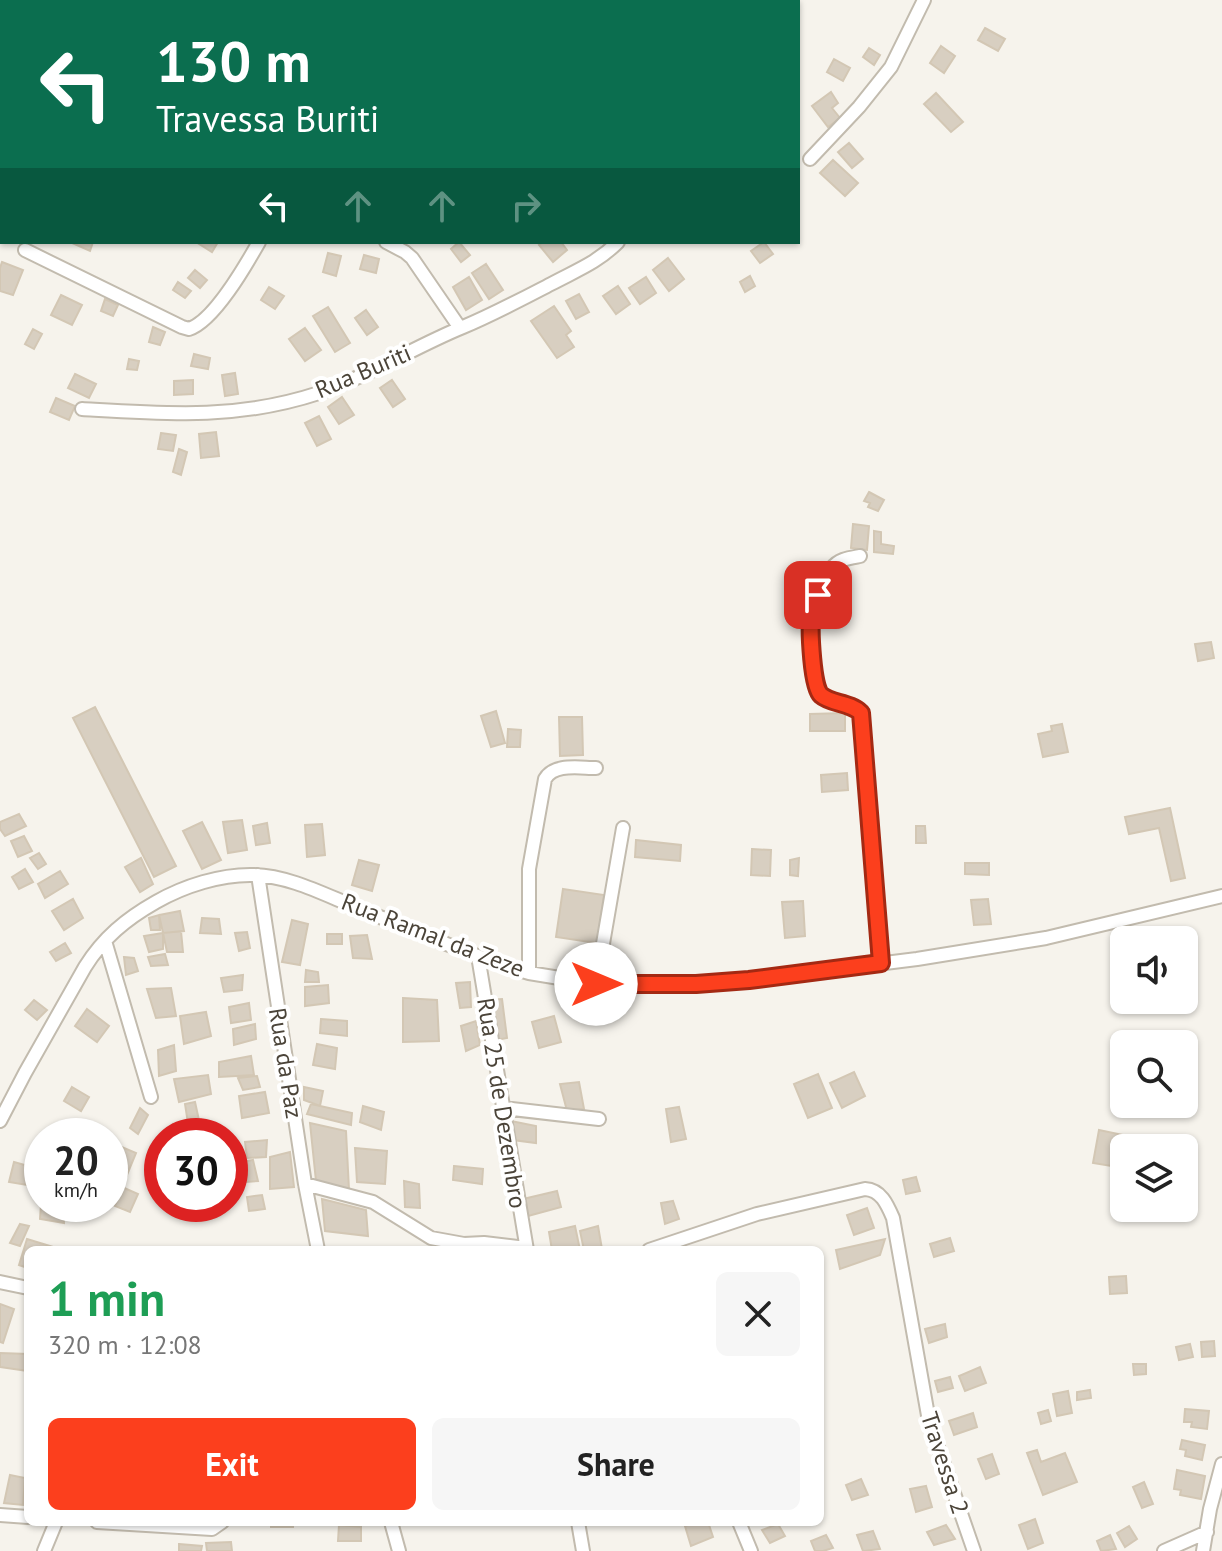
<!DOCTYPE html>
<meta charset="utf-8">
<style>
body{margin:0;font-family:"PT Sans",sans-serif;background:#f6f6f6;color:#222;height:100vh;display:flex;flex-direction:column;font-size:30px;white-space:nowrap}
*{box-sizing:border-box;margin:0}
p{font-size:26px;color:#767676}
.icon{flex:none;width:44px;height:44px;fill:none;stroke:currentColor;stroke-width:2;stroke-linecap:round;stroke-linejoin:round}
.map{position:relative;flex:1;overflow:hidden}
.sheet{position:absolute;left:24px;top:1246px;width:800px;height:280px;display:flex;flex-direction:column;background:#fff;border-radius:12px;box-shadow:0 2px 6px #0004}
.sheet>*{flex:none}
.top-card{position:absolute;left:0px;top:0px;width:800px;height:244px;box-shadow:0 2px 6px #0004;background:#0b6e4f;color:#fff;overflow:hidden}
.fabs{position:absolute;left:1110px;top:926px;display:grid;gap:16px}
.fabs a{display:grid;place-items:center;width:88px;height:88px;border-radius:12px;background:#fff;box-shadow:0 2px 6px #0004;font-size:40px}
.speed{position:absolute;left:24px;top:1118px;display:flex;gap:16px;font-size:40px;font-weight:700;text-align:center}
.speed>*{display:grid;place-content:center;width:104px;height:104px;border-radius:50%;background:#fff;box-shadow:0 2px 6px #0004;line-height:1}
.speed small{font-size:20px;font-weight:400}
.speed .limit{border:12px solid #d22;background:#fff;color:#111}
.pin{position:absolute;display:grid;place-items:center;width:68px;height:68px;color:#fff;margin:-34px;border-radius:16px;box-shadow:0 4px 12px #0006}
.me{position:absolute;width:88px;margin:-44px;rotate:90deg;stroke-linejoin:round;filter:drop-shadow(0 0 6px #0008)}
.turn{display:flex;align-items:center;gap:28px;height:168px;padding:0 24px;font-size:36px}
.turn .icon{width:104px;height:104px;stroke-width:2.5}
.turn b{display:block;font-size:56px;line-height:68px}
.lanes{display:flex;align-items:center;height:76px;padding:0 24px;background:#0003;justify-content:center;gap:40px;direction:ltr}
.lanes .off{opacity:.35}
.round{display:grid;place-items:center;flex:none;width:84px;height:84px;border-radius:12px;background:#f6f6f6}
.headline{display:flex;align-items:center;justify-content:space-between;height:136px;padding:0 24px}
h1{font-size:48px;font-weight:600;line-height:60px;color:#1e9e55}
.action{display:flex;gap:16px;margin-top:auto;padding:16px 24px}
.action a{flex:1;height:92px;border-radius:12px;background:#fc3f1d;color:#fff;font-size:32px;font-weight:600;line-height:92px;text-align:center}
.action a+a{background:#f6f6f6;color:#222}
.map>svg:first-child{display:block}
</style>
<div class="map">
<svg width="1222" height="1551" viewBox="0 0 1222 1551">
<rect width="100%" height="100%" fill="#f6f3ec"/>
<!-- building -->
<path fill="#d8cfc1" stroke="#d3c7b4" stroke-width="2" d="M985 28 1005 39 998 51 978 40Z
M941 46 955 56 944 73 930 63Z
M869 48 880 55 874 65 863 57Z
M834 59 850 68 843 81 827 72Z
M831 92 838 103 832 108 840 118 828 127 812 106Z
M936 93 963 122 951 132 924 104Z
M849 143 863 159 852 168 838 152Z
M833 160 858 183 845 196 820 173Z
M70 242H93L90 251Z
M196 242H218L212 252Z
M459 242 470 255 461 262 451 249Z
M543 242H561L567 250 553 262 539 245Z
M764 242 773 254 760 263 751 251Z
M328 253 341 256 336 276 323 272Z
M364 255 379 259 376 273 360 269Z
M668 258 684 279 669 291 653 270Z
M2 262 23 270 13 295 0 291V268Z
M486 264 503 290 489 299 472 273Z
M195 270 207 280 200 288 188 278Z
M750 276 755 286 745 292 740 282Z
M469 277 482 300 466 310 453 287Z
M646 277 656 293 640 304 629 288Z
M178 282 191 291 185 298 173 290Z
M618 286 630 304 616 314 603 296Z
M269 287 284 296 275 309 261 300Z
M579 294 589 312 576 319 566 301Z
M61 295 82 305 72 325 51 315Z
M105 299 118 305 113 316 101 311Z
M554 306 571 331 566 335 574 347 557 358 531 321Z
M328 307 350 343 335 352 313 316Z
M366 310 378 327 367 335 355 318Z
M153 327 165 332 160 345 149 342Z
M305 328 321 350 305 361 289 339Z
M33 329 42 334 34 349 25 344Z
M194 354 210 358 208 369 191 366Z
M129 359 139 361 137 370 127 369Z
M235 373 238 394 225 396 222 375Z
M75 374 96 384 89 398 68 388Z
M193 380V394L174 395V381Z
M392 380 405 399 393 407 380 388Z
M342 397 354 415 339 424 328 407Z
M56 398 75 406 69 420 50 412Z
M319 416 331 439 317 446 305 423Z
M216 432 219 456 201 458 199 434Z
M161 433 176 435 173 451 158 449Z
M179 449 187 452 181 475 173 472Z
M869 492 884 500 878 511 868 507 870 503 864 501Z
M853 524 869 526 867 550 851 548Z
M874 531 881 532V544L894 546 893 554 874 552Z
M1211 642 1214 658 1198 661 1195 644Z
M95 707 176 866 154 877 73 718Z
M496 711 505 743 491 747 481 716Z
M845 713V731H810V714Z
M559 717H582L583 755 560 756Z
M1062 724 1068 752 1043 757 1038 734 1052 731 1051 726Z
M508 729 521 730 520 747H507Z
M847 773 848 790 822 792 821 775Z
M1170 808 1185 878 1171 881 1159 828 1129 834 1125 817Z
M19 814 26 826 5 836 0 829V822Z
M242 820 247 850 228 853 223 822Z
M202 822 221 860 202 869 183 831Z
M267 823 270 843 256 845 253 826Z
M322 824 325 855 307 857 305 825Z
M916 826H925L926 843H916Z
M24 836 32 851 18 857 11 841Z
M636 840 681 845 680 861 635 857Z
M752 849 771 850 770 876 751 875Z
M39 853 46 864 38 869 30 858Z
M141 858 153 884 140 892 125 867Z
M799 858 798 876 790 875V860Z
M359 860 379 865 372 891 352 885Z
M965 863H989V875L965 874Z
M25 869 33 882 19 889 12 877Z
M60 871 68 884 45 898 38 884Z
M563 889 604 895 597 943 556 937Z
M73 899 83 918 64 930 52 911Z
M988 899 991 924 974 925 971 900Z
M803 901 805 936 785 938 782 902Z
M180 911 184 931 163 933 159 915Z
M159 915 160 930H151L149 918Z
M202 918 219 919 221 934 200 933Z
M292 920 308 924 300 965 282 962Z
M181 931 183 952H167L163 933Z
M247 932 250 948 239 951 235 933Z
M163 933V949L149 952 144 936Z
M327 934H342V944H327Z
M367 935 372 959 353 958 350 936Z
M65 943 71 953 56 961 50 952Z
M165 954 168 965 151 966 148 957Z
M124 957 134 958 138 971 126 975Z
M306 970 318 972 319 982H305Z
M243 975 242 990 224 992 221 978Z
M470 982 471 1007 460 1008 456 983Z
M328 985 329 1003 305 1006V987Z
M171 988 176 1016 156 1018 147 989Z
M403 998 437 1000 439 1041 403 1042Z
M502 999 507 1038 496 1040 489 1000Z
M34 1000 47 1010 37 1020 25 1010Z
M249 1003 251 1020 231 1023 229 1007Z
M87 1009 109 1026 97 1042 75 1026Z
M206 1012 211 1036 184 1044 180 1016Z
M554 1016 561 1042 539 1048 532 1022Z
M321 1019 347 1021V1036L320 1033Z
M476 1021 480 1045 466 1051 461 1026Z
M255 1024 256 1039 234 1045 233 1029Z
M317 1044 337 1048 335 1069 313 1065Z
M174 1045 176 1071 159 1076 158 1050Z
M251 1056 254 1075 219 1077V1062Z
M854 1072 865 1096 842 1108 830 1083Z
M818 1074 832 1108 808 1118 794 1084Z
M208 1075 211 1094 179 1102 174 1079Z
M257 1076 260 1087 243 1090 238 1078Z
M579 1082 584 1109 567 1111 560 1084Z
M72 1087 89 1097 81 1111 64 1101Z
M304 1087 323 1091 320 1106 304 1100Z
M265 1092 269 1113 242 1118 239 1096Z
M195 1102 202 1134 190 1136 185 1104Z
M311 1104 352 1113 351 1125 307 1114Z
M363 1106 384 1112 381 1130 360 1122Z
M679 1107 686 1139 671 1142 666 1109Z
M140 1108 148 1115 138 1134 130 1128Z
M511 1121 536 1126V1143L513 1140Z
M310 1123 346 1131 349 1190 316 1181Z
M173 1124 183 1136H163Z
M1099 1130 1161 1143 1160 1148H1124V1168L1093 1163Z
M267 1140 266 1157 247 1158 245 1142Z
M110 1142 136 1153 122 1187 110 1181Z
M355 1148 387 1151 385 1184 357 1182Z
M290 1152 294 1187 270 1189V1157Z
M253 1160 258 1181 230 1183V1164Z
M14 1162 42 1170 40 1187 9 1182Z
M454 1166 483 1169 482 1184 453 1180Z
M916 1177 920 1191 906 1194 903 1180Z
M404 1181 419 1184 420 1208 405 1207Z
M122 1187 138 1194 130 1212 115 1206Z
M557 1191 561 1207 528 1216 523 1199Z
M262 1195 265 1209 249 1211 247 1197Z
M322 1199 366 1210 368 1236 325 1231Z
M673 1201 679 1219 665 1224 661 1203Z
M41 1204 63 1210 64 1223 40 1219Z
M867 1208 874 1228 854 1235 847 1215Z
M20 1224 29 1226 20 1246 10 1243Z
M575 1226 580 1250H552L549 1232Z
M598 1226 602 1249 584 1250 580 1231Z
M950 1238 954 1251 934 1257 930 1244Z
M27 1239 53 1247 52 1250H28V1268L19 1265Z
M885 1239 880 1255 840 1269 836 1250Z
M1126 1276 1127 1293 1110 1294 1109 1277Z
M0 1304 14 1309 3 1343 0 1342Z
M945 1324 947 1337 929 1343 925 1329Z
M1214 1341 1215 1356 1202 1357 1201 1342Z
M1190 1344 1193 1357 1179 1360 1176 1347Z
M0 1353 28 1354V1371L0 1367Z
M1133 1364H1146V1374L1134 1375Z
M980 1367 986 1383 965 1391 959 1376Z
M950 1377 953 1388 938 1392 935 1381Z
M1090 1390 1091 1398 1077 1400V1392Z
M1068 1391 1072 1413 1057 1416 1053 1394Z
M1185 1409 1209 1411 1207 1429 1191 1427 1192 1422H1184Z
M1048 1410 1051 1421 1041 1424 1038 1413Z
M973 1413 977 1427 954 1435 949 1421Z
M1182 1440 1205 1445 1202 1460 1185 1456 1186 1450 1180 1449Z
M1037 1450 1041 1462 1065 1453 1077 1482 1043 1495 1027 1453Z
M992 1454 999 1474 986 1479 978 1459Z
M1177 1470 1205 1476 1201 1499 1180 1495 1181 1490 1174 1489Z
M10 1475 25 1478 23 1505 4 1503Z
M861 1479 868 1495 852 1500 846 1485Z
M1144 1482 1153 1504 1142 1508 1133 1487Z
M926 1486 932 1507 916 1512 910 1489Z
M1035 1519 1043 1543 1028 1549 1019 1525Z
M271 1522H293V1527H271Z
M696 1522H708L713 1537 691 1546 685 1526Z
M778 1524 785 1536 770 1543 762 1530Z
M339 1525 361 1527V1541H338Z
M946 1525 955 1539 934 1545 927 1532Z
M1129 1526 1137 1539 1125 1547 1117 1533Z
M873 1531 880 1549 863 1551 857 1535Z
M826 1535 833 1548 823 1551H815L811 1541Z
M1110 1535 1116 1549 1101 1551 1097 1541Z
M231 1542 232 1551H207L206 1543Z
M179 1544 202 1546 201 1551H179Z"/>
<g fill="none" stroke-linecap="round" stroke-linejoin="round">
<defs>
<path id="street" d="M203 2V0
M731 2 732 0
M0 74 2 75
M810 159 859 107 891 67 924 0
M386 242 405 252 412 258 460 328
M25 250 182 327 189 329C214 321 246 265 259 242
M82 409C166 414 237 420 319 393 369 376 414 347 463 327 494 314 522 299 551 284 577 270 597 263 618 242
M860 556C849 558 839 559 832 568 821 580 813 604 811 621 810 633 812 687 821 695 831 704 849 702 861 713L881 963
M258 875 305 1184 318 1250
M105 941 151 1097
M478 956 527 1250
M529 973V869L545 779C554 763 579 768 596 768
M596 984 623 828
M503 1108 599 1119
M0 1121 25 1073 85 967C103 938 126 919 156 902 184 886 221 874 254 875 290 876 325 895 358 908 407 928 456 949 505 966L529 973 596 984H696L749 980 917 959 1046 938 1222 896
M305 1184 373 1202 431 1238 464 1244 484 1243 526 1248
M649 1250 757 1214 865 1189C881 1190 887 1204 893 1218L929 1421 974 1551
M0 1282 28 1288
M0 1515 28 1517
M97 1522 212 1529 222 1522
M391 1522 399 1551
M578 1522 583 1551
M739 1522 751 1551
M44 1551 56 1522
M1164 1551 1207 1532
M1203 1551 1210 1509 1222 1464"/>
</defs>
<!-- street casing -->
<use href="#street" stroke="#c2bbae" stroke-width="16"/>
<!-- street -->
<use href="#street" stroke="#fff" stroke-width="12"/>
</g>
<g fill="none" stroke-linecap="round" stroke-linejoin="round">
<defs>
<path id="route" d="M596 984H696L749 980 881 963 861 713C850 702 831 704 821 695 812 687 810 632 811 620 813 611 816 603 818 595"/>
</defs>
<!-- route casing -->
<use href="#route" stroke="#a42913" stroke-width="20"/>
<!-- route -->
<use href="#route" stroke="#fc3f1d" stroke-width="14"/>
</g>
<g text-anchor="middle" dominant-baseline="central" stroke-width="8" stroke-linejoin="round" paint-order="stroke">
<!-- street labels -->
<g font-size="24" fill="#4b4439" stroke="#fff">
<text transform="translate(363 371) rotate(-23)">Rua Buriti</text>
<text transform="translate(433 935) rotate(21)">Rua Ramal da Zeze</text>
<text transform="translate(286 1063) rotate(81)">Rua da Paz</text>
<text transform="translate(502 1103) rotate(81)">Rua 25 de Dezembro</text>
<text transform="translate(945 1463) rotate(72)">Travessa 2</text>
</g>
</g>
</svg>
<div class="fabs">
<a><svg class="icon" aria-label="sound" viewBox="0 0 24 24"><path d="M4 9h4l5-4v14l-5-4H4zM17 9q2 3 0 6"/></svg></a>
<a><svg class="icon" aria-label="search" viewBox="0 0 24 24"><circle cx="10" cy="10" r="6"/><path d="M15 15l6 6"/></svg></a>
<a><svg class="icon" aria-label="layers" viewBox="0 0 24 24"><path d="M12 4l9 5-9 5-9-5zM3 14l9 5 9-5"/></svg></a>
</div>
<div class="speed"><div>20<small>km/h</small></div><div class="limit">30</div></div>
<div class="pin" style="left:818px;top:595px;background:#d93025"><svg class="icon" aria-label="arrive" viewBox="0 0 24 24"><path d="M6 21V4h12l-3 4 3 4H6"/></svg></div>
<svg class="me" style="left:596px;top:984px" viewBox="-20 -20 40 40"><circle r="19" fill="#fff"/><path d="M0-13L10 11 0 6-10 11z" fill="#fc3f1d"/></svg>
<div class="top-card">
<div class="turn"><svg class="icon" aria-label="left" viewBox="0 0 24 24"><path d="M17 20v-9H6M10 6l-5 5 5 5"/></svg><div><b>130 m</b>Travessa Buriti</div></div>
<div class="lanes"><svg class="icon" aria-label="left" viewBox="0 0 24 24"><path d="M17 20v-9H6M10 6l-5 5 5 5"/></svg><svg class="icon off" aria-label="ahead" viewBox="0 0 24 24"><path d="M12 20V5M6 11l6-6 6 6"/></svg><svg class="icon off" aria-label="ahead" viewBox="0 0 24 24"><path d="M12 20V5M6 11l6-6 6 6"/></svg><svg class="icon off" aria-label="right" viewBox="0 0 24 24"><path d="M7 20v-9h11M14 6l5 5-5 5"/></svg></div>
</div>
<section class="sheet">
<div class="headline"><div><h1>1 min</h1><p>320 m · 12:08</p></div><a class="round"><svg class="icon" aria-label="close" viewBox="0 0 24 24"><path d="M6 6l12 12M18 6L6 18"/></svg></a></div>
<div class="action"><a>Exit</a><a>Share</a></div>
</section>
</div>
